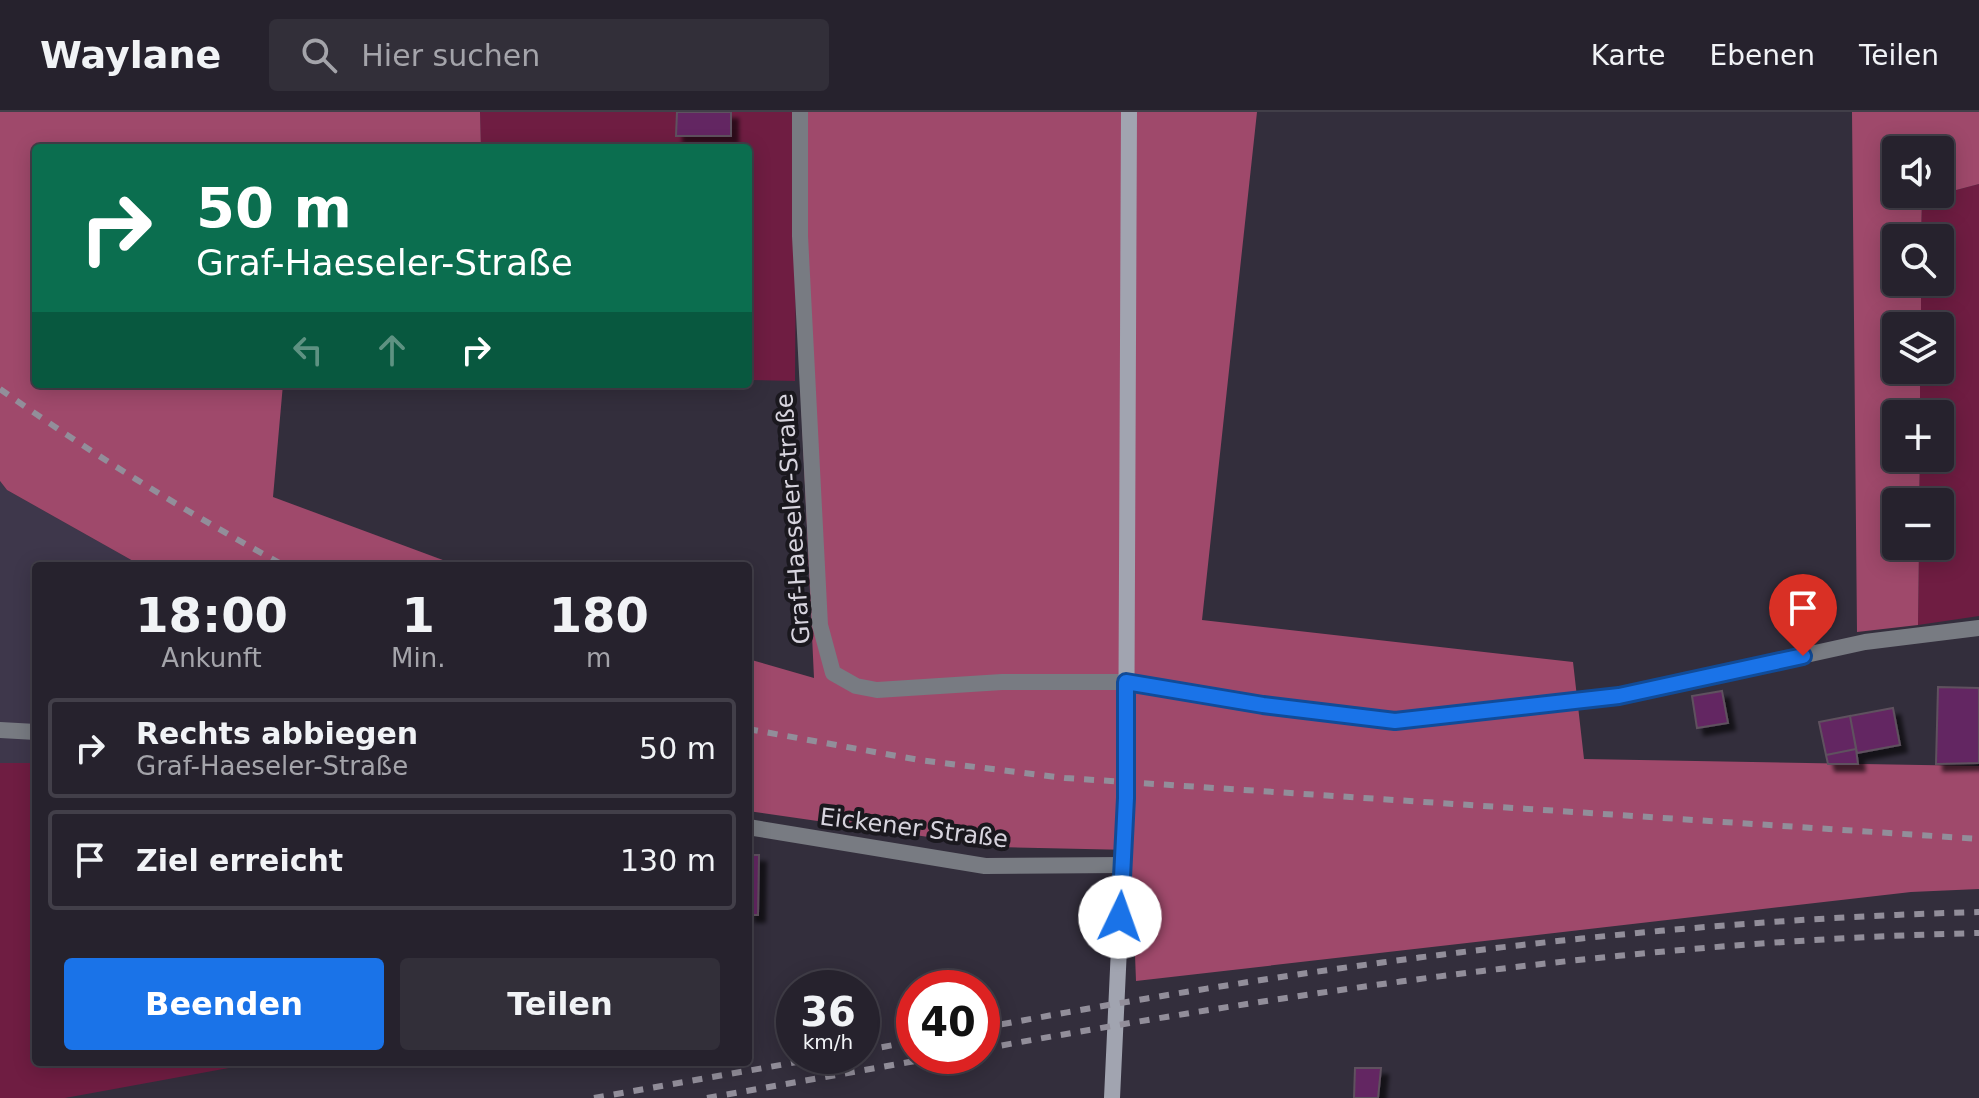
<!DOCTYPE html>
<html lang="de">
<meta charset="utf-8">
<style>
body{margin:0;font-family:"DejaVu Sans",sans-serif;background:#322f39;color:#f1f3f6;height:100vh;display:flex;flex-direction:column;font-size:30px;white-space:nowrap}
*{box-sizing:border-box;margin:0}
p{font-size:26px;color:#a4a4aa}
.icon{flex:none;width:44px;height:44px;fill:none;stroke:currentColor;stroke-width:2;stroke-linecap:round;stroke-linejoin:round}
.map{position:relative;flex:1;overflow:hidden}
.side{position:absolute;left:32px;top:450px;width:720px;height:504px;display:flex;flex-direction:column;background:#26222d;border-radius:8px;box-shadow:0 4px 20px #0003,0 0 0 2px #423f49}
.side>*{flex:none}
.guide{position:absolute;left:32px;top:32px;width:720px;height:244px;border-radius:8px;box-shadow:0 4px 20px #0003,0 0 0 2px #423f49;background:#0b6e4f;color:#fff;overflow:hidden}
.controls{position:absolute;left:1882px;top:24px;display:grid;gap:16px}
.controls a{display:grid;place-items:center;width:72px;height:72px;border-radius:8px;background:#26222d;box-shadow:0 4px 20px #0003,0 0 0 2px #423f49;font-size:40px}
.speed{position:absolute;left:776px;top:858px;display:flex;gap:16px;font-size:40px;font-weight:700;text-align:center}
.speed>*{display:grid;place-content:center;width:104px;height:104px;border-radius:50%;background:#26222d;box-shadow:0 4px 20px #0003,0 0 0 2px #423f49;line-height:1}
.speed small{font-size:20px;font-weight:400}
.speed .limit{border:12px solid #d22;background:#fff;color:#111}
.pin{position:absolute;display:grid;place-items:center;width:68px;height:68px;color:#fff;margin:-82px -34px;border-radius:50% 50% 50% 0;rotate:-45deg;box-shadow:0 0 8px #0007}
.pin .icon{rotate:45deg}
.me{position:absolute;width:88px;margin:-44px;rotate:3deg;stroke-linejoin:round;filter:drop-shadow(0 0 6px #0008)}
.turn{display:flex;align-items:center;gap:28px;height:168px;padding:0 32px;font-size:36px}
.turn .icon{width:104px;height:104px;stroke-width:2.5}
.turn b{display:block;font-size:56px;line-height:68px}
.lanes{display:flex;align-items:center;height:76px;padding:0 32px;background:#0003;justify-content:center;gap:40px;direction:ltr}
.lanes .off{opacity:.35}
.eta{display:flex;justify-content:space-evenly;align-items:center;height:136px;text-align:center}
.eta b{font-size:48px;font-weight:700;line-height:56px}
.cta{display:flex;gap:16px;margin-top:auto;padding:16px 32px}
.cta a{flex:1;height:92px;border-radius:8px;background:#1a73e8;color:#fff;font-size:32px;font-weight:700;line-height:92px;text-align:center}
.cta a+a{background:#322f39;color:#f1f3f6}
ul{padding:0;list-style:none}
li{display:flex;align-items:center;gap:24px;height:100px;margin:0 16px 12px;padding:0 16px;border:4px solid #423f49;border-radius:8px}
li div{flex:1}
li b{display:block;font-size:30px}
li em{font-style:normal}
header{display:flex;align-items:center;gap:48px;box-sizing:border-box;height:112px;padding:0 40px;background:#26222d;border-bottom:2px solid #423f49}
header strong{font-size:38px}
nav{display:flex;gap:44px;margin-inline-start:auto;font-size:28px}
.search{width:560px;height:72px;background:#322f39;display:flex;align-items:center;gap:20px;box-sizing:border-box;padding:0 28px;border-radius:8px;color:#a4a4aa;font-size:30px}
.map>svg:first-child{display:block}
</style>
<header>
<strong>Waylane</strong>
<div class="search"><svg class="icon" aria-label="search" viewBox="0 0 24 24"><circle cx="10" cy="10" r="6"/><path d="M15 15l6 6"/></svg>Hier suchen</div>
<nav><a>Karte</a><a>Ebenen</a><a>Teilen</a></nav>
</header>
<div class="map">
<svg width="1979" height="986" viewBox="0 0 1979 986">
<defs>
<filter id="shadow"><feDropShadow dx="7" dy="7" stdDeviation="2" flood-color="#0009"/></filter>
</defs>
<rect width="100%" height="100%" fill="#332e3c"/>
<!-- built -->
<path fill="#3e374b" d="M0 369 7 378 142 454H36V651H0Z"/>
<!-- green -->
<path fill="#6f1d42" d="M480 0H797L795 269 748 268V36H481Z
M1979 72V504L1918 513 1919 434H1940V390H1919L1920 346H1940V302H1920V258H1940V214H1921V170H1940V126H1921L1922 87Z
M0 651H36V950H261L65 986H0Z"/>
<!-- forest -->
<path fill="#9f496b" fill-rule="evenodd" d="M0 0H480L481 36H36V272H283L273 385 459 454H142L7 378 0 369Z
M797 0H1257L1202 508 1573 550 1584 647 1979 654V777L1911 780 1136 869 1131 738 998 735 748 699V547L814 566 796 180Z
M1852 0H1979V72L1922 87 1921 126H1896V170H1921V214H1896V258H1920V302H1896V346H1920L1919 390H1896V434H1919L1918 513 1857 520ZM1896 38H1940V82H1896Z"/>
<!-- building -->
<path fill="#642662" stroke="#5f515e" stroke-width="2" filter="url(#shadow)" d="M677 0H731V24H676Z
M1938 575 1979 576V651L1936 652Z
M1722 579 1728 611 1697 616 1692 584Z
M1893 596 1900 633 1857 641 1850 604Z
M1850 604 1856 637 1826 643 1819 610Z
M1856 637 1858 652H1828L1826 643Z
M748 743H759L758 803H748Z
M1355 956H1381L1378 986H1354Z"/>
<g fill="none" stroke-linecap="round" stroke-linejoin="round">
<!-- lane -->
<path stroke="#787b82" stroke-width="16" d="M800 0V124L820 513 833 561 856 574 877 578 1002 570H1126L1263 593 1395 609 1619 584 1865 530 1979 516
M0 618 36 620
M748 715 985 754 1123 753"/>
<!-- secondary -->
<path stroke="#a1a4b0" stroke-width="16" d="M1112 986 1126 686 1129 0"/>
<!-- rail -->
<path stroke="#928e9a" stroke-width="6" stroke-dasharray="10 10" stroke-linecap="butt" d="M0 277C92 342 186 400 285 454
M748 617 919 648 1065 666 1979 727
M982 916C1311 854 1644 809 1979 800
M982 937C1312 877 1643 829 1979 821
M862 939 914 929
M594 986 831 944
M707 986 943 944"/>
</g>
<g fill="none" stroke-linecap="round" stroke-linejoin="round">
<defs>
<path id="route" d="M1120 805 1126 686V570L1263 593 1395 609 1619 584 1803 544"/>
</defs>
<!-- route casing -->
<use href="#route" stroke="#114b97" stroke-width="20"/>
<!-- route -->
<use href="#route" stroke="#1a73e8" stroke-width="14"/>
</g>
<g text-anchor="middle" dominant-baseline="central" stroke-width="8" stroke-linejoin="round" paint-order="stroke">
<!-- street labels -->
<g font-size="24" fill="#d7d4de" stroke="#1a181e">
<text transform="translate(793 407) rotate(-94)">Graf-Haeseler-Straße</text>
<text transform="translate(914 716) rotate(7)">Eickener Straße</text>
</g>
</g>
</svg>
<div class="controls">
<a><svg class="icon" aria-label="sound" viewBox="0 0 24 24"><path d="M4 9h4l5-4v14l-5-4H4zM17 9q2 3 0 6"/></svg></a>
<a><svg class="icon" aria-label="search" viewBox="0 0 24 24"><circle cx="10" cy="10" r="6"/><path d="M15 15l6 6"/></svg></a>
<a><svg class="icon" aria-label="layers" viewBox="0 0 24 24"><path d="M12 4l9 5-9 5-9-5zM3 14l9 5 9-5"/></svg></a>
<a>+</a>
<a>−</a>
</div>
<div class="speed"><div>36<small>km/h</small></div><div class="limit">40</div></div>
<div class="pin" style="left:1803px;top:544px;background:#d93025"><svg class="icon" aria-label="arrive" viewBox="0 0 24 24"><path d="M6 21V4h12l-3 4 3 4H6"/></svg></div>
<svg class="me" style="left:1120px;top:805px" viewBox="-20 -20 40 40"><circle r="19" fill="#fff"/><path d="M0-13L10 11 0 6-10 11z" fill="#1a73e8"/></svg>
<div class="guide">
<div class="turn"><svg class="icon" aria-label="right" viewBox="0 0 24 24"><path d="M7 20v-9h11M14 6l5 5-5 5"/></svg><div><b>50 m</b>Graf-Haeseler-Straße</div></div>
<div class="lanes"><svg class="icon off" aria-label="left" viewBox="0 0 24 24"><path d="M17 20v-9H6M10 6l-5 5 5 5"/></svg><svg class="icon off" aria-label="ahead" viewBox="0 0 24 24"><path d="M12 20V5M6 11l6-6 6 6"/></svg><svg class="icon" aria-label="right" viewBox="0 0 24 24"><path d="M7 20v-9h11M14 6l5 5-5 5"/></svg></div>
</div>
<section class="side">
<div class="eta">
<div><b>18:00</b><p>Ankunft</p></div>
<div><b>1</b><p>Min.</p></div>
<div><b>180</b><p>m</p></div>
</div>
<ul>
<li><svg class="icon" aria-label="right" viewBox="0 0 24 24"><path d="M7 20v-9h11M14 6l5 5-5 5"/></svg><div><b>Rechts abbiegen</b><p>Graf-Haeseler-Straße</p></div><em>50 m</em></li>
<li><svg class="icon" aria-label="arrive" viewBox="0 0 24 24"><path d="M6 21V4h12l-3 4 3 4H6"/></svg><div><b>Ziel erreicht</b></div><em>130 m</em></li>
</ul>
<div class="cta"><a>Beenden</a><a>Teilen</a></div>
</section>
</div>
